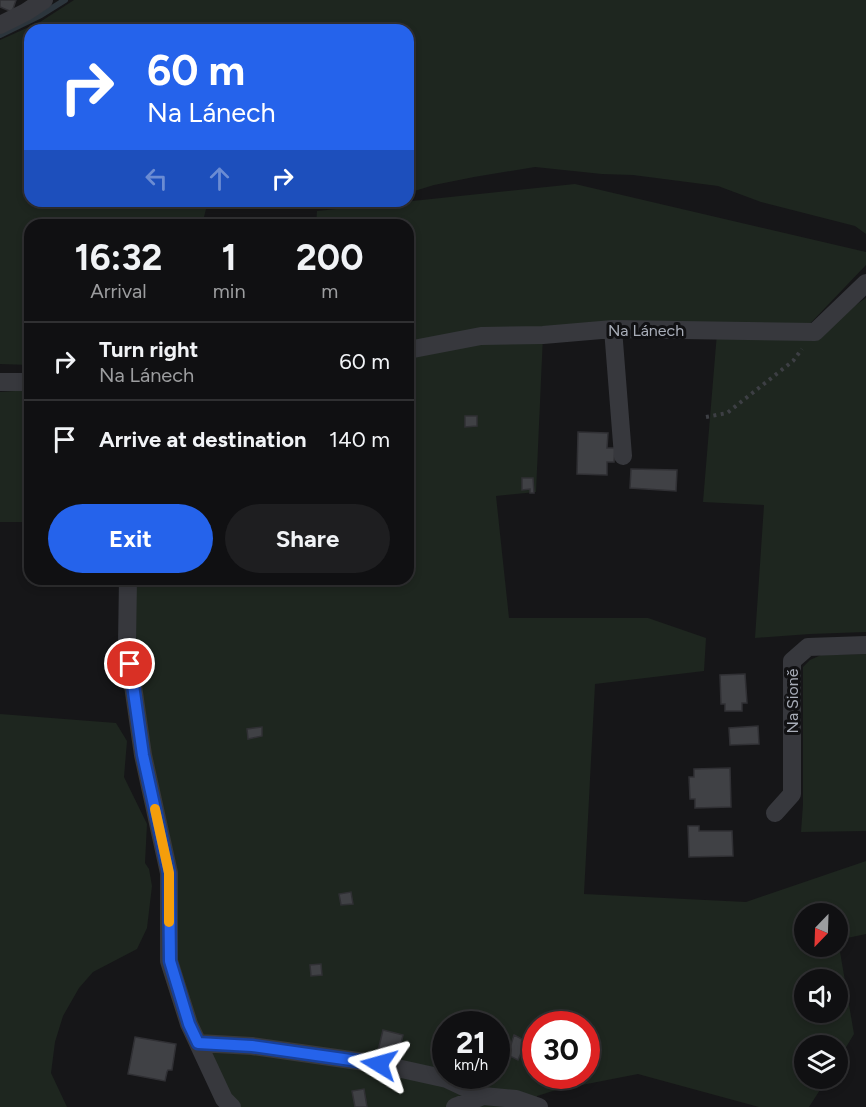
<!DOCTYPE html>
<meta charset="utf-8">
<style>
body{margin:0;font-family:Figtree,sans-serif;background:#1e1e20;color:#f1f3f6;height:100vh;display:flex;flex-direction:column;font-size:22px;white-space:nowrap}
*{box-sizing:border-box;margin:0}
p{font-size:20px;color:#9c9d9f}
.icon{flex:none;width:33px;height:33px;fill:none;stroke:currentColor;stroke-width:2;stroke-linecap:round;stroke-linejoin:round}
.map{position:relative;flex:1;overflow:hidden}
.panel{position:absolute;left:24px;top:219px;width:390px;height:366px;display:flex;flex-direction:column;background:#101012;border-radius:18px;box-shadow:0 3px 9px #0003,0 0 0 2px #303032}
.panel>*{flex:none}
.banner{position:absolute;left:24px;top:24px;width:390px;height:183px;border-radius:18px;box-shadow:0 3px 9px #0003,0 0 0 2px #303032;background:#2563eb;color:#fff;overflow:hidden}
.needle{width:39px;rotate:203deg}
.buttons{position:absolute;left:794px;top:903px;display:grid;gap:12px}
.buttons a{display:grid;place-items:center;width:54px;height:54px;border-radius:50%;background:#101012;box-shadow:0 3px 9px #0003,0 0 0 2px #303032;font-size:30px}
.speed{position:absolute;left:432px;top:1011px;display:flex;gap:12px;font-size:30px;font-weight:700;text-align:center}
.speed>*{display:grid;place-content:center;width:78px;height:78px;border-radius:50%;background:#101012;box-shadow:0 3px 9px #0003,0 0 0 2px #303032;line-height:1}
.speed small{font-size:15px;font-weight:400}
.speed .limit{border:9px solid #d22;background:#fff;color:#111}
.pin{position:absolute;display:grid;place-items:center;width:51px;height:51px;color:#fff;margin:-26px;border:3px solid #fff;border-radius:50%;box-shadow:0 2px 6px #0007}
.me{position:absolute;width:66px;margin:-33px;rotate:278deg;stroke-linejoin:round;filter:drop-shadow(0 0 4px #0008)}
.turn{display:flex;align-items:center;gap:21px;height:126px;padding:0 24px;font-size:27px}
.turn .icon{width:78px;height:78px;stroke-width:2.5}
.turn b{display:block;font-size:42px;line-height:51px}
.lanes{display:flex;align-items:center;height:57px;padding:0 24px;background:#0003;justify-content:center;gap:30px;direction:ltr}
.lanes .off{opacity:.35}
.eta{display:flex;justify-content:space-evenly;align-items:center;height:102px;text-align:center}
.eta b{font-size:36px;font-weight:700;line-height:42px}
.action{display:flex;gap:12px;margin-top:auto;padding:12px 24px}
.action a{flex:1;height:69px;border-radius:36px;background:#2563eb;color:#fff;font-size:24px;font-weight:700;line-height:69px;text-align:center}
.action a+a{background:#1e1e20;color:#f1f3f6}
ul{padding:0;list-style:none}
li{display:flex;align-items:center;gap:18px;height:78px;padding:0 24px;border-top:2px solid #303032}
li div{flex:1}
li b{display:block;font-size:22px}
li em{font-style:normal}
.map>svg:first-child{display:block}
</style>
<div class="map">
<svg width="866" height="1107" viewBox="0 0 866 1107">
<rect width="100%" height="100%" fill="#161618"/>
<!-- green -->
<path fill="#1e261f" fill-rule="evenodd" d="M74 0H866V234L855 226 761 202 718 186 633 175 602 174 535 167 474 177 434 185 408 193V30H199L197 27 195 28 193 30H30V201H208L202 225H30V365L0 364V40L40 22Z
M575 184 866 252V265L803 331 815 332 866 298V632L810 634 755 638 764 505 703 502 717 333 543 335 536 492 496 496 509 618H648L706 638 704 671 595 684 584 894 746 902 866 861V934L838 940 854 1034 837 1062V1046H804V1078L827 1079 809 1107H759L638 1074 556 1090 537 1096 536 1107H232L169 961V873L143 755 128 579H408V225H316L317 211ZM804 914H837V946H804ZM804 980H837V1012H804ZM446 1024H496V1076H446ZM536 1024H586V1076H536Z
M30 390V522H0V392Z
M866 654V831L801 832 803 804V667L810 660 821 655Z
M0 714 116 723 127 741 124 777 147 824 145 863 149 869 152 886 147 928 137 949 93 972 79 988 63 1016 55 1042 51 1073 67 1107H0Z"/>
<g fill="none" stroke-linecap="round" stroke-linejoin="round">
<!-- stream -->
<path stroke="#2c353c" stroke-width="6" d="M0 35 41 15 65 0"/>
</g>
<!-- building -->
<path fill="#404145" stroke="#303034" stroke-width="1.5" d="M0 0H16L12 12 0 7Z
M465 416H477V426L465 427Z
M578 432 608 433 607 448H615L614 462H607V475L577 474Z
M631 469 677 470 676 491 630 488Z
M522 478H533L534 493H530V489L522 490Z
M745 674 747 703H742V711H725V704H721L720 675Z
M758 726 759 744 730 745 729 728Z
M262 727V736L248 739 247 729Z
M730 768 731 807 695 808V799H690L689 777H694V769Z
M688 826H699V831H732L733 856 689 857Z
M351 892 353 904 341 905 339 894Z
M321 964 322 975 311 976 310 965Z
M383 1030 403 1035 398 1056 378 1051Z
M514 1035 526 1041 518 1060 506 1054 508 1048H510Z
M135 1037 176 1044 172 1070H168L167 1072 165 1081 128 1074Z
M364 1089 367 1107H355L352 1091Z"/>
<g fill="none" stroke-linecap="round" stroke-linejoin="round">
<!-- path -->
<path stroke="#3d3f44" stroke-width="4" stroke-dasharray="3 4.5" stroke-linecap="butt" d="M706 417 727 413 793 361 802 349"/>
<!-- street -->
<path stroke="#37383d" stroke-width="18" d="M0 25 26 12 44 0
M613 329 623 456
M408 350 481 336 543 335 613 329 815 332 866 283
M0 382H30
M128 579 127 644 143 755 169 873V961L189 1024 224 1099 232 1107
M775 813 792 794V661L808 647 866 645
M198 1043 252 1046 379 1064 447 1079 483 1096
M455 1107 483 1096 516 1099 539 1107"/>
</g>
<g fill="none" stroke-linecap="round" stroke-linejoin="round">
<defs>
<path id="route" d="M130 664 143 755 169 873 170 961 189 1024 198 1043 252 1046 379 1064"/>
</defs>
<!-- route casing -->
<use href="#route" stroke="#184099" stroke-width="15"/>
<!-- route -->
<use href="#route" stroke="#2563eb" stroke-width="10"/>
<!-- slow -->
<path stroke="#f59e0b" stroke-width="10" d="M155 809 169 873V922"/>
</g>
<g text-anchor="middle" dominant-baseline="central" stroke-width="6" stroke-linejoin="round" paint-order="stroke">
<!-- street labels -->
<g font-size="16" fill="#a8adb8" stroke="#111113">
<text x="646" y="330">Na Lánech</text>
<text transform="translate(792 701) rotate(-90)">Na Sioně</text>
</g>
</g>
</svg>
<div class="buttons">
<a><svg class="needle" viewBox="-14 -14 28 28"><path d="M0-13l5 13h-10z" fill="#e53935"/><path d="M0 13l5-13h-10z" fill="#9c9d9f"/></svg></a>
<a><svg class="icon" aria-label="sound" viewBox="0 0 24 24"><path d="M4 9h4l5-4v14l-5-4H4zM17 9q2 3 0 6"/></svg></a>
<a><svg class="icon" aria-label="layers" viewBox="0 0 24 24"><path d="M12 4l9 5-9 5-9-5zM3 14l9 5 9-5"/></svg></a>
</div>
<div class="speed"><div>21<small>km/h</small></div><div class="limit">30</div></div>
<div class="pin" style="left:130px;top:664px;background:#d93025"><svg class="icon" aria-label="arrive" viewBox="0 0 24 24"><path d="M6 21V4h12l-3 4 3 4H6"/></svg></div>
<svg class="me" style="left:379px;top:1064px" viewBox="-20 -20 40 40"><path d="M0-17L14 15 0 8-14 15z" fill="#2563eb" stroke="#fff" stroke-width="4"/></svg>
<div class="banner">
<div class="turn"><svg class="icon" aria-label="right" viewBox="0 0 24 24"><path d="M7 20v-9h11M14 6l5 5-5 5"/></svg><div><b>60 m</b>Na Lánech</div></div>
<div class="lanes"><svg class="icon off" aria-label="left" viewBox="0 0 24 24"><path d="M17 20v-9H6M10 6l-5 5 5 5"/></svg><svg class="icon off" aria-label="ahead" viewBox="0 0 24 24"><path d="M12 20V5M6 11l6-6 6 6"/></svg><svg class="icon" aria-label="right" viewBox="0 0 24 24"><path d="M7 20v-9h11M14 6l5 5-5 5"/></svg></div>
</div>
<section class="panel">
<div class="eta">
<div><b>16:32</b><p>Arrival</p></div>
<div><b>1</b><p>min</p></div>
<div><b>200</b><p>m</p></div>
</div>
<ul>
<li><svg class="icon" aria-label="right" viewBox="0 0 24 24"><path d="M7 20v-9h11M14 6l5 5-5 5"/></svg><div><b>Turn right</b><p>Na Lánech</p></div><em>60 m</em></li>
<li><svg class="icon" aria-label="arrive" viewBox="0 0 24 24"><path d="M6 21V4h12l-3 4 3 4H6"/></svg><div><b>Arrive at destination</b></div><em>140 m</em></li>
</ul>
<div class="action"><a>Exit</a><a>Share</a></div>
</section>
</div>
